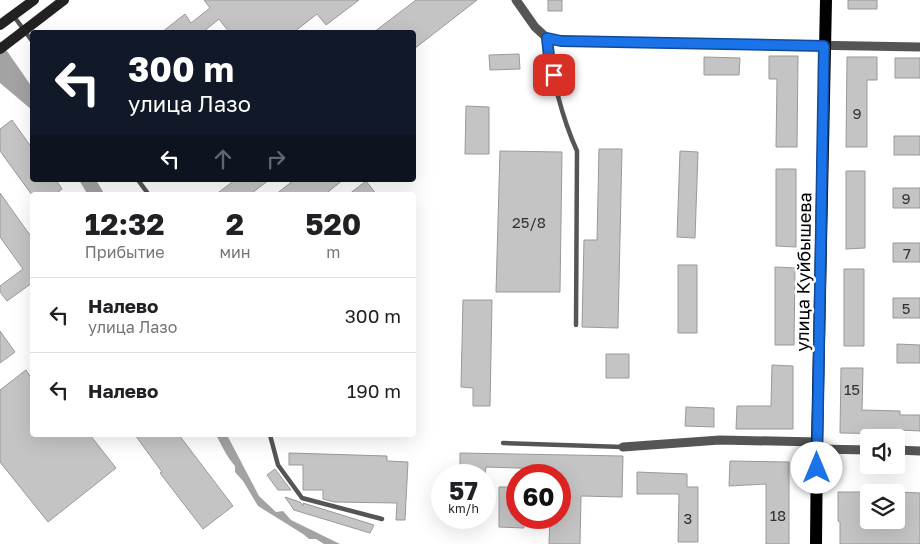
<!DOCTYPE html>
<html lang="ru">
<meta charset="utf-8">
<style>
body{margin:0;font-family:"Golos Text",sans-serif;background:#f2f2f2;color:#202124;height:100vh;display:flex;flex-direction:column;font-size:19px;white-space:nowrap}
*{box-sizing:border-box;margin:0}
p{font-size:16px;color:#757577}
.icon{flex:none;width:28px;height:28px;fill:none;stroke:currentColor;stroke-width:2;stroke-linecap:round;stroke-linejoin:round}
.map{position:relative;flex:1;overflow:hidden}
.side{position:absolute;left:30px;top:192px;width:386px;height:245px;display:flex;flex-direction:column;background:#fff;border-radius:5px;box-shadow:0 5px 20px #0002}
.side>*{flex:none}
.banner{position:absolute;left:30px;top:30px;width:386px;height:152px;border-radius:5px;box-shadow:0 5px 20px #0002;background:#111827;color:#fff;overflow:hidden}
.tools{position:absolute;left:860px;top:429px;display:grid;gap:10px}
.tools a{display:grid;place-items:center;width:45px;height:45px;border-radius:5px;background:#fff;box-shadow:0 5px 20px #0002;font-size:25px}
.speed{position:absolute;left:431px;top:464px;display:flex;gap:10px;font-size:25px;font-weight:700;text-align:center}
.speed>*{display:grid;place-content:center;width:65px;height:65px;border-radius:50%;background:#fff;box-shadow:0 5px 20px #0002;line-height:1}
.speed small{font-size:12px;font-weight:400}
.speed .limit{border:8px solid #d22;background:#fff;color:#111}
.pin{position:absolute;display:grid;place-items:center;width:42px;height:42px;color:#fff;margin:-21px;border-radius:10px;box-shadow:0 2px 8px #0006}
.me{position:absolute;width:55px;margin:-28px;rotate:0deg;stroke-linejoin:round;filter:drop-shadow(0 0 4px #0008)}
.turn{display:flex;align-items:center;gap:18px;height:105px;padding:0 15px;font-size:22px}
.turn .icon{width:65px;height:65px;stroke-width:2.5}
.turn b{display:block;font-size:35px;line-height:42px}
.lanes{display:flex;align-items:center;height:48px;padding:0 15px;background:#0003;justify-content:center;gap:25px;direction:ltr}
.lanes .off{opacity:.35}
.eta{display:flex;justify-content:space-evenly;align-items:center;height:85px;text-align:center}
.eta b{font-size:30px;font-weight:700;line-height:35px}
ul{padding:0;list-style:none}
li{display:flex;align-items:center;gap:15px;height:75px;padding:0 15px;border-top:1px solid #e0e0e0}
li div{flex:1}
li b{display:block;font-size:19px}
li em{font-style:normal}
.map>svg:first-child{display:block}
</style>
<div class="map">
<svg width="920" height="544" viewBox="0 0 920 544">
<rect width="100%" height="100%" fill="#fff"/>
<!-- water -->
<path fill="#a3a3a3" d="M0 41 32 87V110L0 83Z
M79 180H96L105 195H88Z
M216 435H227L259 496 276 512 283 511 291 520 340 544H324L316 539H309L303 534 258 506 243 481 235 472V466C227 457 222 446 216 435Z"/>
<!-- building -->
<path fill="#c4c4c4" stroke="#999" d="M204 0H359L326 25 317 14 294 32H229L219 19 203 32H162L185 14 191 23 210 8Z
M416 0H477L414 49V32H374Z
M548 0H562V11H548Z
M848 0H877V9H848Z
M519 54 520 69 490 70 489 55Z
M769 56H798L797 147H776L777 79H769Z
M704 57 740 58 739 75H704Z
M847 57H877V80H867V147H846Z
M895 58H920V78H895Z
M466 106 489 107V154H465Z
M12 120 32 148V180H56L62 189 54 195H32L0 151V129Z
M894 136H920V155H894Z
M599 149H622L618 328 582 327 584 240H597Z
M500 151 562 152 560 292H496Z
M680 151 698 152 695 238 677 237Z
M776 169H796V247L776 246Z
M846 171H865V248L846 249Z
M235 180H269L249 195H215Z
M294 180H343L324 195H275Z
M366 181 377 195H348Z
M893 188H920V208H893Z
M0 193 32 238V283L7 301 0 292V286L23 269 0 237Z
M893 243H920V262H893Z
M678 265H697V333H678Z
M775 267 795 268 794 345H775Z
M844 269H864V346H844Z
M893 298H920V318H893Z
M463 300H492L490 406H473V388L461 387Z
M0 331 15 352 0 363Z
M897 344 920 345V363H897Z
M606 354H629V378H606Z
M772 365 793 366V429H736L737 406H771Z
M841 368H863L862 410 900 411V415H920V431L900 430V434L840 433Z
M26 370 32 379V435H90L116 468 48 522 0 462V390Z
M686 407 714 408V427L685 426Z
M135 435H179L233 506 203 529 160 473 162 472Z
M289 453 387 456V461L408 462 405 520H396L397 503 334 502 323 499V490H303V465H289Z
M460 453 623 456 622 497 581 496 580 544H549L550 518H560V475H551V469L486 467 485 475H460Z
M730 461 789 462V544H766V484L729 486Z
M275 469 284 481 291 490H278L267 475Z
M637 472 687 474V487H698V542H678L679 494H637Z
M499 487H518V518H524V528L499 527Z
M838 492H869V520H896V492L920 493V544H840V522L838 521Z
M285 497 300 502 303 506V503L374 525 370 533 294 510Z"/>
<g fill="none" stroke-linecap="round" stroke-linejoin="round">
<!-- service -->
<path stroke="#555" stroke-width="4.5" d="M13 15 32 41
M547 38C551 74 562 118 577 151L576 325
M138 180 149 195
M270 435 278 465 302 498 382 519
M503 443 623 447"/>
<!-- minor -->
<path stroke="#555" stroke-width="9" d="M516 0 535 27 547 38 561 41 920 47
M623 447 720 440 817 442
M817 449 869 450
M896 450 920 451"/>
<!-- secondary -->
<path stroke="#222" stroke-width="10" d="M0 25 34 0
M0 49 64 0"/>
<!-- primary -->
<path stroke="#000" stroke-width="12" d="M816 544 817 442 826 0"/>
</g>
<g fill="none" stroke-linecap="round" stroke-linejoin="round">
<defs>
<path id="route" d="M554 75 549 57 547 38 561 41 824 46 817 468"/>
</defs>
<!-- route casing -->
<use href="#route" stroke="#114b97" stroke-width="12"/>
<!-- route -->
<use href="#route" stroke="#1a73e8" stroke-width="9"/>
</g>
<g text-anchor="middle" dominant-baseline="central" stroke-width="5" stroke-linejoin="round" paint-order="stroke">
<!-- number labels -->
<g font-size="15" fill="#313131">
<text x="857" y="113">9</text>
<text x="906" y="198">9</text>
<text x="529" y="222">25/8</text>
<text x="907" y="253">7</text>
<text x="906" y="308">5</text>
<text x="852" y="389">15</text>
<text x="778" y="515">18</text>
<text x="688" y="518">3</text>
</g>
<!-- street labels -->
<g font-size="18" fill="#000" stroke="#fff">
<text transform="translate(803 272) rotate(-89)">улица Куйбышева</text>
</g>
</g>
</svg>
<div class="tools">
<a><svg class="icon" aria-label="sound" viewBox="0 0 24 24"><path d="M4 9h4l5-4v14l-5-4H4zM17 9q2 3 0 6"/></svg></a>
<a><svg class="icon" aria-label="layers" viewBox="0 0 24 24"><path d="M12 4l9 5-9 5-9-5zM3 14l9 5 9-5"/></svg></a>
</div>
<div class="speed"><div>57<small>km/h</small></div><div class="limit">60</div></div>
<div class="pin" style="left:554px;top:75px;background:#d93025"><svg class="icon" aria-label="arrive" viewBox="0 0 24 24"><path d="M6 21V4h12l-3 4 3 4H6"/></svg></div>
<svg class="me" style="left:817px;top:468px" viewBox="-20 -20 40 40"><circle r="19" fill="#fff"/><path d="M0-13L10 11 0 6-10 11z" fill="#1a73e8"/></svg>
<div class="banner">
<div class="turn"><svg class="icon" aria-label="left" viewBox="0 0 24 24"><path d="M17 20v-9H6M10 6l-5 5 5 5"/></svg><div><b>300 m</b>улица Лазо</div></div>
<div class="lanes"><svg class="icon" aria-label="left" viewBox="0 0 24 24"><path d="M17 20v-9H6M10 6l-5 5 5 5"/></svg><svg class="icon off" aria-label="ahead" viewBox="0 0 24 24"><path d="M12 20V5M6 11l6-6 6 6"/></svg><svg class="icon off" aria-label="right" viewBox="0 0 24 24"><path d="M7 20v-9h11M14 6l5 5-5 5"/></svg></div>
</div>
<section class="side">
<div class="eta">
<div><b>12:32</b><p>Прибытие</p></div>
<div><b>2</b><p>мин</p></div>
<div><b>520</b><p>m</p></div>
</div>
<ul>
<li><svg class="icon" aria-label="left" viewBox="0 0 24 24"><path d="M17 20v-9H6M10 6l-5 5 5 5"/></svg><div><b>Налево</b><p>улица Лазо</p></div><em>300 m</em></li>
<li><svg class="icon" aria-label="left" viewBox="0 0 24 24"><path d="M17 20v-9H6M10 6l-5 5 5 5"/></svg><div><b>Налево</b></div><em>190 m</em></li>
</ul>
</section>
</div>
